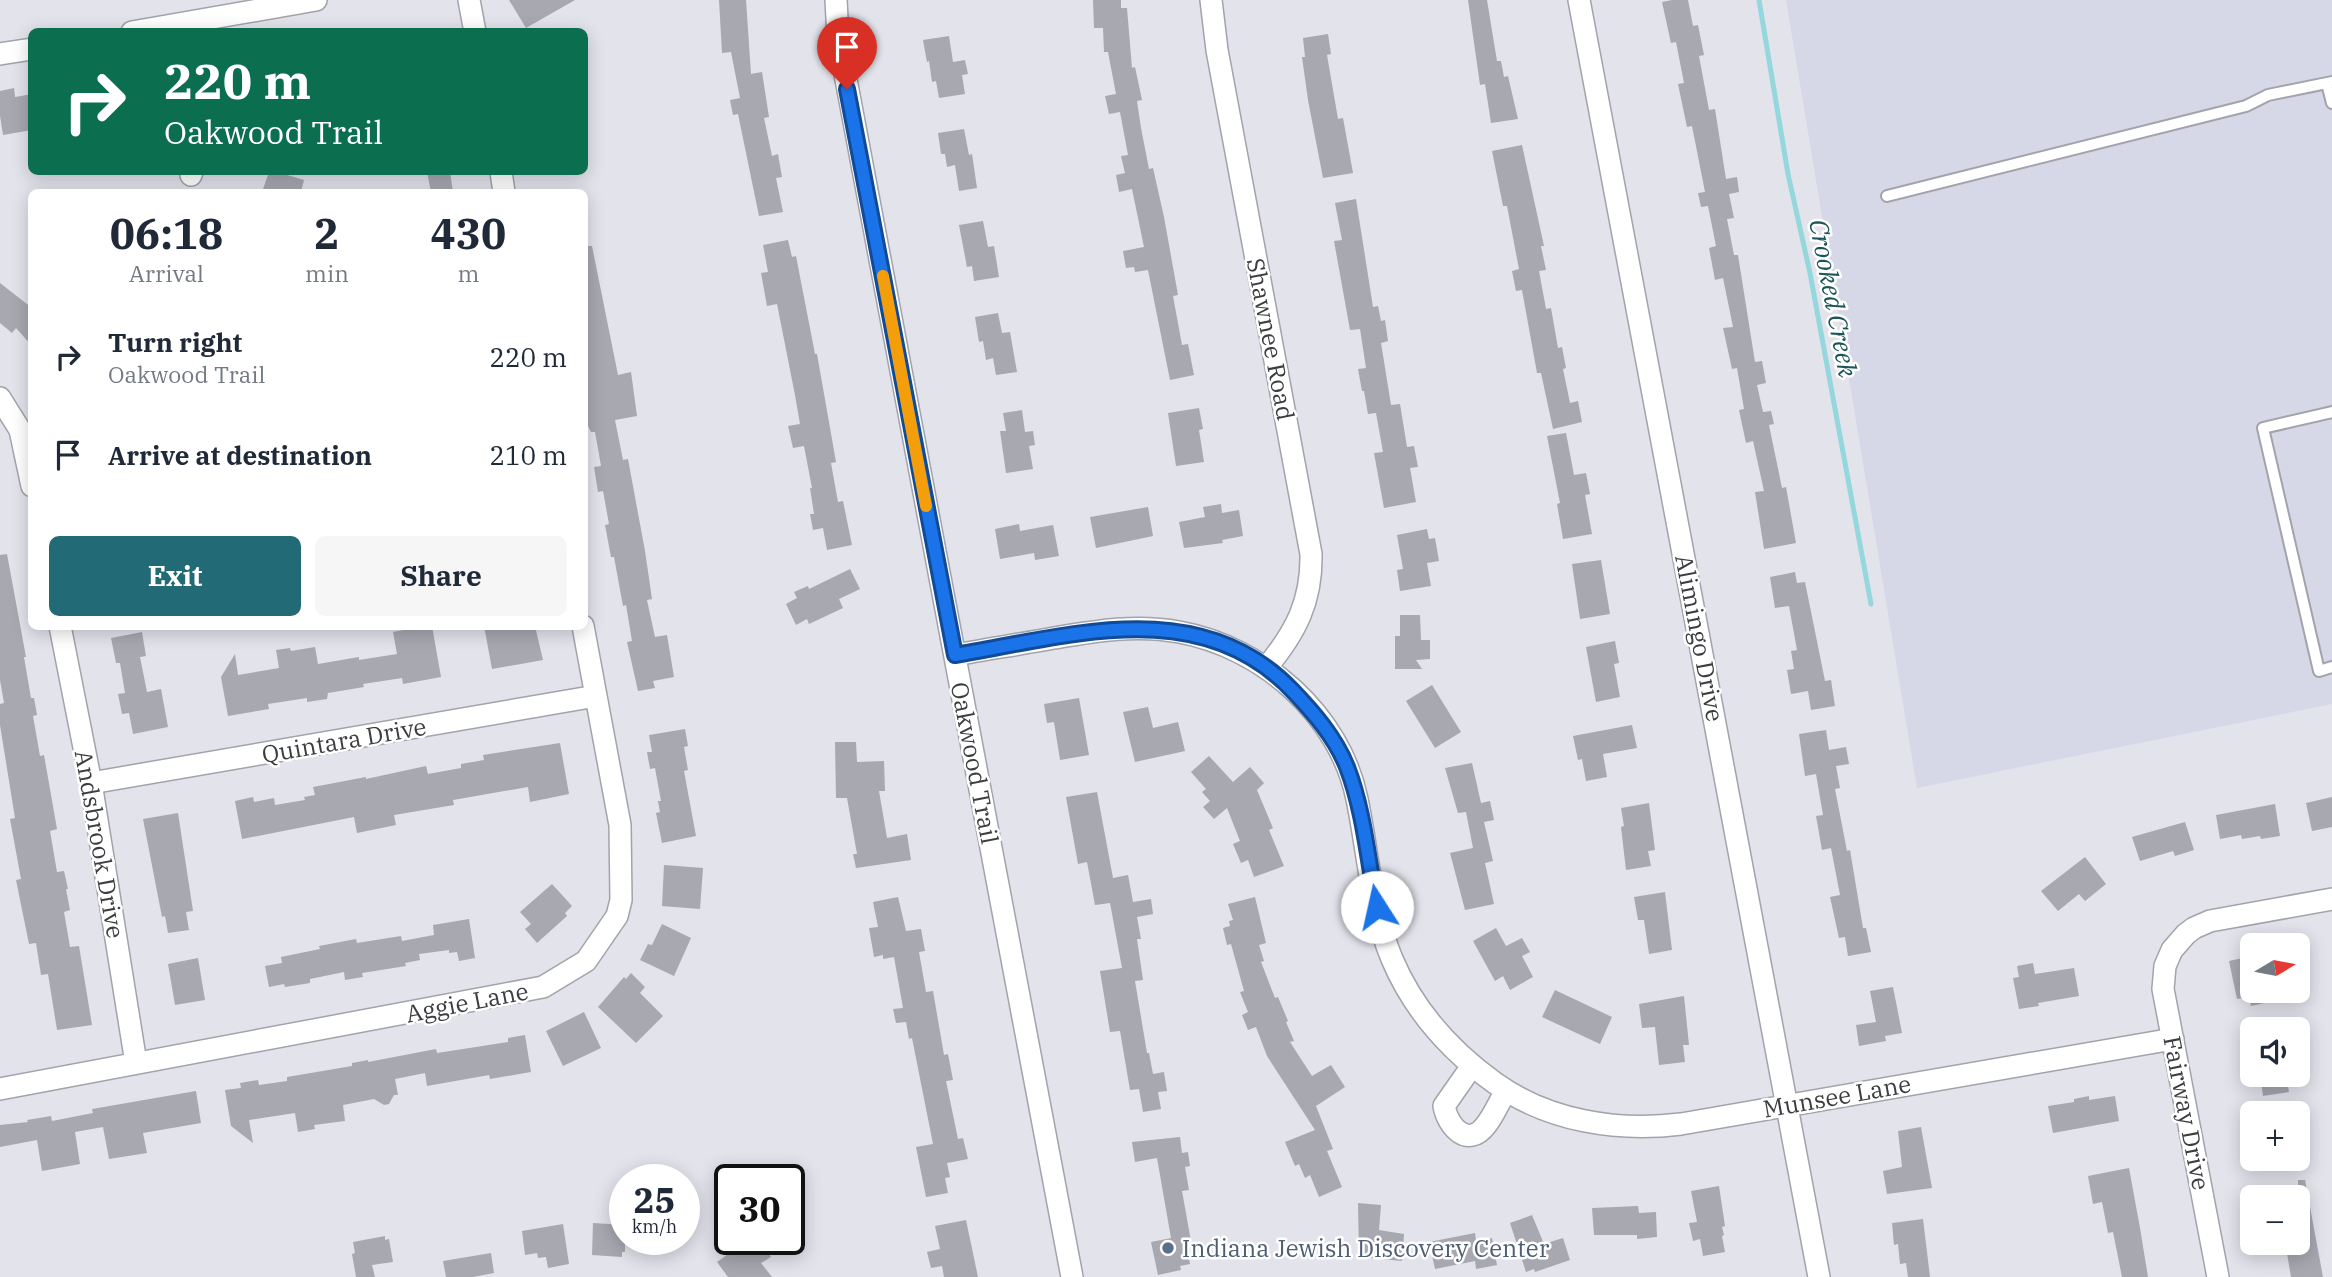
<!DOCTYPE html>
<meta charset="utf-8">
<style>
body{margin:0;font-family:"IBM Plex Serif",serif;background:#f6f6f7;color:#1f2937;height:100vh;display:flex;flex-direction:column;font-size:26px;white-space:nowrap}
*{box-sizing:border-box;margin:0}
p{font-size:23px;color:#747a83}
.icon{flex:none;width:38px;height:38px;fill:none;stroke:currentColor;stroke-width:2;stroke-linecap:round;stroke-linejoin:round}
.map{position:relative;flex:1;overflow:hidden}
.details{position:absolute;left:28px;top:189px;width:560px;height:441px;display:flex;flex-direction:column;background:#fff;border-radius:10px;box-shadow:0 4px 18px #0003}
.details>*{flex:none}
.top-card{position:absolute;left:28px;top:28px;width:560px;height:147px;border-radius:10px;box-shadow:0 4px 18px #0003;background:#0b6e4f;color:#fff;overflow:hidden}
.needle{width:46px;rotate:80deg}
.fabs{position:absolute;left:2240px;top:933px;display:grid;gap:14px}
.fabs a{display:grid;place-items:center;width:70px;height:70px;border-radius:10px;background:#fff;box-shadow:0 4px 18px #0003;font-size:35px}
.speed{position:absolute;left:609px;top:1164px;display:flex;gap:14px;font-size:35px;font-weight:700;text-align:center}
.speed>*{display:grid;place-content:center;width:91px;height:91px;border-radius:50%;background:#fff;box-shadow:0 4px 18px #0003;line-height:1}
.speed small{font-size:18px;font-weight:400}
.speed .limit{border:4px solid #111;border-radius:10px;background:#fff;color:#111}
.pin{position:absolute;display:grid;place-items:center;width:60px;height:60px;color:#fff;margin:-72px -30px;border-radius:50% 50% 50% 0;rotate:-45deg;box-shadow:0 0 7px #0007}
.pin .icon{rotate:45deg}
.me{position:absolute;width:77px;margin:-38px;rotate:350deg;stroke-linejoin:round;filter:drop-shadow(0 0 5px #0008)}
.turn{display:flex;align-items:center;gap:24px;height:147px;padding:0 21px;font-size:32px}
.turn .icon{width:91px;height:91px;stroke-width:2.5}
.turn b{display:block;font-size:49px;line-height:60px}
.eta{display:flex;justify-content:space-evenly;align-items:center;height:119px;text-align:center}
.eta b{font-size:42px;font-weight:700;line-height:49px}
.cta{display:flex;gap:14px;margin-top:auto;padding:14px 21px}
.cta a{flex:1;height:80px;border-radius:10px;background:#226b76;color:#fff;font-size:28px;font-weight:700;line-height:80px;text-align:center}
.cta a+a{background:#f6f6f7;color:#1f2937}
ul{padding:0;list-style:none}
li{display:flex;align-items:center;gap:21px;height:98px;padding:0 21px}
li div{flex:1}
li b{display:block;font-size:26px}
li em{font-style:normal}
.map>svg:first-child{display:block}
</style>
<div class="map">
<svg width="2332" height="1277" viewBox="0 0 2332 1277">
<rect width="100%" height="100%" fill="#e2e3eb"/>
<!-- built -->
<path fill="#d6d8e7" d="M1786 0H2332V704L1917 788Z"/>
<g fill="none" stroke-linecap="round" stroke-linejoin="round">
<!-- stream -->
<path stroke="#94d7dc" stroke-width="5" d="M1759 0 1788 174 1810 273 1871 604"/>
</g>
<!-- building -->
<path fill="#a7a8b0" d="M509 0H575L526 28Z
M719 0H746L751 74 762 72 769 117 764 118 772 156 778 154 782 177 776 178 783 212 759 216 738 114 733 115 730 100 740 98 731 52 722 53Z
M1093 0H1121V8H1127L1132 68 1135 67 1142 100 1137 101 1141 128 1149 169 1153 168 1164 217 1178 295 1173 296 1182 345 1188 344 1194 375 1170 380 1148 270 1135 272 1134 267 1126 268 1123 251 1144 247 1132 189 1119 192 1116 175 1125 173 1121 156 1128 155 1120 112 1109 114 1105 96 1116 94 1108 52H1104L1103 28H1094Z
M1468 0H1487L1497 61H1501L1504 77 1508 76 1518 119 1491 123 1485 84 1480 85Z
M1672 0H1688L1693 26 1698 25 1704 55 1699 56 1709 110 1715 109 1726 179 1737 177 1739 192 1729 194 1734 218 1727 219 1734 255H1738L1755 362 1762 361 1766 383 1757 385 1763 412 1771 411 1774 424 1769 425 1782 488 1786 487 1796 543 1764 549 1755 492 1764 491 1753 441 1746 443 1739 410 1744 409 1737 368 1732 369 1723 328 1733 327 1723 278 1715 280 1709 248 1716 246 1708 206 1701 207 1698 193 1705 192 1692 126 1687 127 1678 84 1684 83 1676 42 1671 43 1662 2Z
M1328 34 1331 54 1327 55 1338 119 1343 118 1353 173 1323 178 1308 100 1302 57H1305L1303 38Z
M949 36 953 62 965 60 968 74 962 75 965 94 939 98 936 81 932 82 929 61 927 62 923 40Z
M14 88 15 97 32 94V130L3 135 0 116V91Z
M964 129 969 155 972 154 977 188 959 191 955 165 947 167 945 154H941L938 133Z
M1522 145 1544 246H1541L1546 270 1539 271 1546 309 1551 308 1558 348 1562 347 1566 368 1563 369 1570 403 1578 401 1582 422 1553 429 1541 373H1537L1522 290 1516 291 1512 271 1519 269 1507 206H1503L1492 151Z
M269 172H277L304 180 301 192H262Z
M427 172H450L453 192H431Z
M1356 199 1373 307 1378 306 1381 321 1385 320 1388 341 1381 343 1391 405 1400 404 1407 447 1414 446 1418 467 1410 468 1416 502 1384 508 1374 453 1383 452 1376 413 1368 414 1364 391H1362L1358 369 1366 368 1360 329 1350 330 1334 241 1342 240 1335 203Z
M983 221 988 247 994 246 999 277 974 281 972 266 967 267 959 225Z
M788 240 792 257 796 256 815 354H817L836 462 831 463 838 502 843 501 852 545 827 550 823 528 813 530 810 514H814L810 488H812L804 446 793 448 788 426 800 424 795 395 777 304 767 306 761 273 768 272 763 245Z
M584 246H592L618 375 631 372 637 416 615 420 623 460 628 459 645 551 652 599 647 600 655 637 667 635 674 677 653 681 655 688 638 691 627 642 632 641 626 605 623 606 614 557H611L605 525 609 524 603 491 598 492 594 467 601 466 595 432H591L588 426 584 407Z
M0 283 32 308V346L16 328 12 333 0 323Z
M998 313 1002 333 1010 332 1017 372 996 375 993 358 986 360 983 341 979 342 975 317Z
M1199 408 1203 429 1199 430 1204 462 1176 466 1168 413Z
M1022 410 1025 432 1033 431 1035 445 1029 446 1033 469 1006 473 1000 431H1006L1003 413Z
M1566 433 1574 475 1586 473 1590 494 1585 495 1592 534 1563 539 1557 504 1560 503 1547 436Z
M1221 504 1222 513 1239 510 1243 536 1222 540 1223 543 1184 548 1179 522 1205 517 1203 507Z
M1148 507 1153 536 1096 548 1090 517Z
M1019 524 1020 531 1053 525 1059 556 1035 560 1034 553 1000 559 995 529Z
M1427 529 1429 539 1435 538 1439 561 1427 563 1431 586 1400 591 1397 570 1403 569 1397 535Z
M7 554 26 657H24L31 698H34L37 715 33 716 40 756 44 755 57 829 50 831 57 872 64 871 68 889H66L70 910 64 912 70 947 79 946 92 1025 57 1030 48 974 41 975 36 943 29 944 16 880 21 879 10 819 15 818 0 725V704L4 703 0 680V555Z
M1601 560 1610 614 1580 619 1572 564Z
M850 569 860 589 839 599 843 608 809 624 807 619 796 625 786 604 797 598 794 592 808 586 809 589Z
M1795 572 1797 583 1805 582 1825 681 1831 680 1835 706 1811 710 1808 691 1791 694 1787 670 1794 669 1791 651 1797 650 1789 606 1775 608 1770 577Z
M1400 615H1420L1421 640H1430V659L1416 660 1422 669H1395V636H1400Z
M424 626H432L441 677 403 684 402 678 363 684 364 687 328 693 327 699 307 702V698L268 704 269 709 228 716 221 677 235 654 238 675 279 668 276 650 290 648 291 651 315 647 318 664 359 657V660L397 654 393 632Z
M484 626H535L543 660 492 669Z
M142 632 146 656 140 657 147 692 161 689 168 727 133 734 129 713 122 714 118 694 125 693 120 663H116L111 638Z
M1615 641 1619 663 1614 664 1620 697 1596 702 1586 647Z
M1432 685 1461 732 1435 748 1406 701Z
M1079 698 1089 755 1060 760 1054 722 1047 723 1044 704Z
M1148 707 1153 728 1178 722 1185 751 1135 762 1123 712Z
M1632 725 1637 748 1603 754 1607 777 1586 781 1582 759 1578 760 1573 736Z
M685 729 688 746 684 747 688 770 684 771 696 836 662 843 656 813 660 812 658 801H661L655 768 650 769 647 752H652L649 735Z
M1826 730 1829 750 1846 747 1849 764 1836 766 1840 788 1835 789 1847 851 1850 850 1863 928H1866L1871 952 1848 956 1845 937 1839 938 1830 897 1840 895 1831 848 1822 850 1816 816 1823 815 1816 774 1805 776 1799 734Z
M835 742H856L857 762 884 761 885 791H879L887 838 907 834 911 860 856 868 853 854H857L847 798H836Z
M560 743 569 794 530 802 528 787 453 800 454 805 394 815 396 825 357 833 354 817 242 839 235 801 253 797 254 802 274 798 275 805 305 800 304 797 315 795 313 787 366 777V779L426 766 428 774 461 768V764L484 760 483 755Z
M1209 756 1233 782 1250 767 1264 783 1257 790 1273 828 1269 830 1284 866 1254 877 1248 860 1241 863 1233 844 1240 841 1227 808 1214 819 1203 807 1210 801 1202 792 1206 789 1191 772Z
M1472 763 1481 803 1490 801 1494 820 1484 822 1493 861 1485 863 1494 904 1465 910 1450 853 1473 848 1466 812 1458 813 1445 768Z
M1097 792 1113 878 1128 875 1133 902 1151 899 1153 914 1137 917 1141 939H1137L1143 980 1135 981 1147 1053H1149L1153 1074 1164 1072 1167 1091 1158 1092 1161 1109 1143 1112 1139 1089 1130 1090 1120 1031 1110 1032 1100 971 1122 968 1110 903 1095 905 1087 862 1078 864 1066 797Z
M2332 797V827L2312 831 2306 803Z
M1649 803 1655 850 1648 851 1651 866 1626 870 1621 827 1624 826 1621 808Z
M2275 804 2280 836 2261 839 2260 836 2242 839 2241 835 2220 839 2216 815Z
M178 813 193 911 186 912 189 930 168 933 165 916 162 917 143 819Z
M2185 822 2194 850 2175 856 2173 851 2140 861 2132 837Z
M2085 857 2106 884 2085 901 2079 894 2058 911 2041 891Z
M664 865 703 868 700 909 662 906Z
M552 884 572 906 565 913 567 916 537 943 525 929 531 924 520 912Z
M1665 892 1672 950 1649 954 1644 920H1638L1634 897Z
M898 897 906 931 921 929 925 951 919 952 926 992 933 991 944 1055 948 1054 953 1080 946 1081 958 1139 963 1138 968 1159 947 1163 950 1177 945 1178 948 1193 926 1197 916 1147 933 1144 912 1038 909 1039 906 1022 896 1023 893 1009 903 1008 894 957 883 959V955L874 957 869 928 878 927 873 902Z
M1255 897 1266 943 1259 945 1264 961 1261 962 1275 998 1278 997 1288 1021 1286 1022 1294 1041 1290 1042 1312 1076 1331 1065 1345 1087 1316 1106 1333 1149 1327 1151 1342 1187 1319 1197 1310 1175 1305 1178 1299 1164 1295 1166 1285 1142 1315 1130 1267 1056 1256 1027 1248 1030 1242 1015 1248 1012 1240 992 1244 991 1231 944 1227 945 1223 928 1230 926 1229 921 1233 920 1228 904Z
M469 919 475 958 459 961 457 952 449 953V950L419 954 420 960 405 963 406 966 362 973 363 977 345 980 344 972 310 979V983L285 987 284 984 269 987 265 966 282 963 281 957 320 949 319 946 356 939 357 943 401 936 402 941 434 935 433 925Z
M662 924 691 938 674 976 640 960 648 944 652 945Z
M1496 928 1506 946 1522 938 1530 952 1522 956 1533 977 1510 990 1503 976 1495 981 1473 941Z
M2252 956V990H2291L2292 997 2251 1006 2249 997 2237 999 2229 961Z
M198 958 205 1000 175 1005 168 964Z
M2033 963 2035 974 2074 968 2079 996 2038 1003 2039 1006 2019 1009 2013 978 2019 977 2017 966Z
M631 973 645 987 640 993 663 1016 636 1043 598 1007 624 977 626 979Z
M1893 987 1902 1033 1885 1036 1886 1041 1859 1046 1856 1025 1876 1022 1870 991Z
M1555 990 1612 1017 1600 1044 1542 1017Z
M1684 996 1689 1045H1683L1685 1062 1659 1065 1655 1027 1642 1028 1639 1004Z
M584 1012 601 1048 563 1066 546 1031Z
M525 1035 531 1072 490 1079 489 1075 427 1086 425 1073 395 1079 398 1095H394L389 1104 384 1105 374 1099 343 1105 345 1121 314 1125 315 1129 298 1132 295 1113 249 1120 253 1143 231 1126 225 1090 241 1088 240 1083 258 1080 259 1085 287 1081V1077L352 1066V1063L368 1060V1062L436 1049 437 1053 463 1049 508 1042V1038Z
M2260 1074H2286L2289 1092 2263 1096Z
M196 1091 201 1123 143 1133 147 1153 109 1159 103 1127 75 1132 80 1164 42 1171 37 1140 0 1147V1125L28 1122 27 1120 51 1116 52 1121 93 1113 92 1109Z
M2089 1096V1100L2115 1096 2119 1121 2053 1133 2048 1106 2074 1102V1099Z
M1921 1127 1932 1188 1887 1194 1883 1171 1902 1167 1898 1131Z
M1180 1137 1182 1153 1188 1152 1190 1166 1185 1167 1189 1190 1182 1191 1192 1247 1187 1248 1190 1264 1180 1266 1181 1270 1158 1275 1151 1242 1171 1238 1157 1158 1135 1162 1132 1142Z
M2129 1168 2140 1228 2148 1277H2122L2113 1232 2108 1233 2102 1202 2093 1204 2088 1176Z
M2298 1180H2305L2323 1277H2291L2285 1242H2298Z
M1719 1186 1725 1226 1722 1227 1724 1235 1722 1236 1725 1252 1703 1256 1700 1239 1693 1241 1689 1223 1697 1222 1691 1191Z
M1358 1203 1381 1205 1379 1230 1404 1234 1402 1261 1359 1257Z
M1638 1206 1639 1213 1656 1212 1657 1237 1637 1239V1235H1594L1592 1208Z
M1532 1215 1544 1244 1563 1238 1570 1260 1535 1272 1534 1269 1526 1272 1510 1223Z
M1923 1219 1930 1277H1908L1906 1263 1900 1264 1898 1244 1894 1245 1892 1223Z
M966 1220 978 1277H944L942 1266 931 1268 927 1252 940 1249 935 1226Z
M593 1223 625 1225V1252H622V1257L592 1255Z
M563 1224 569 1264 548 1268 546 1257 538 1258 537 1253 525 1255 522 1231Z
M1475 1233 1476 1241 1492 1238 1497 1265 1476 1269 1475 1261 1435 1269 1429 1242Z
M385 1236V1240L389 1239 393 1262 372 1265 375 1277H356L352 1254 355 1253 353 1242Z
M749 1239H758L771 1257 761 1263 772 1277H728L717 1262Z
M491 1253 494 1273 473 1277H446L443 1261Z"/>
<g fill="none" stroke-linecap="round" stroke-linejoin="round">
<defs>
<path id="service" d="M2327 83 2332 103
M1887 196 2246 106 2268 95 2332 82
M2332 412 2263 428 2319 671 2332 667"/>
<path id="minor" d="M469 0 475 32
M836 0 838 37 1072 1277
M1211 0 1217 50 1311 554C1312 601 1296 632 1266 668
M1579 0 1819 1277
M132 32 316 0
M0 54 32 49
M501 172 504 192
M191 175 192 172
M0 398 20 430 32 486
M60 626 91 783 136 1063
M955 655C988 649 1021 644 1054 638 1096 631 1136 624 1179 632 1263 647 1340 715 1357 799 1368 852 1371 909 1392 959 1414 1011 1449 1050 1495 1083 1548 1121 1617 1132 1681 1124L2173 1039
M91 783 596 696
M1472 1066 1444 1106C1448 1127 1468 1149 1486 1125 1494 1115 1499 1102 1506 1091
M0 1089 543 987 586 961 617 916 621 900 620 825 583 626
M2218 1277 2163 989 2165 966 2172 950 2186 934 2194 928 2210 921 2332 899"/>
</defs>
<!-- service casing -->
<use href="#service" stroke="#a2a3ab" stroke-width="14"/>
<!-- minor casing -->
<use href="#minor" stroke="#a2a3ab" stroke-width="24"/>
<!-- service -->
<use href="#service" stroke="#fff" stroke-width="10"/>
<!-- minor -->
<use href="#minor" stroke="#fff" stroke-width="21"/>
</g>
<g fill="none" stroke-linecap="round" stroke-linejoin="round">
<defs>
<path id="route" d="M847 89 955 655C1069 636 1200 594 1292 690 1314 713 1335 737 1347 767 1364 811 1368 861 1377 907"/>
</defs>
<!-- route casing -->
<use href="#route" stroke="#114b97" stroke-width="18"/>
<!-- route -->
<use href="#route" stroke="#1a73e8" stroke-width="12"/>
<!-- slow -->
<path stroke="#f59e0b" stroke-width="12" d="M883 276 926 506"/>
</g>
<!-- markers -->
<circle fill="#5c6f8a" stroke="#fff" stroke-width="2.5" cx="1168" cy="1248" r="7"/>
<g text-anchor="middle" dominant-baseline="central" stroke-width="5" stroke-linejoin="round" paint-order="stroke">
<!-- street labels -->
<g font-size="24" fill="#3c3d40" stroke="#fff">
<text transform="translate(1271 339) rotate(79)">Shawnee Road</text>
<text transform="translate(1700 638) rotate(79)">Alimingo Drive</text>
<text transform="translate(344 740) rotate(-10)">Quintara Drive</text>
<text transform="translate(975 763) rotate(79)">Oakwood Trail</text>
<text transform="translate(100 844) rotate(80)">Andsbrook Drive</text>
<text transform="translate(467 1002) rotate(-11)">Aggie Lane</text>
<text transform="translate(1837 1096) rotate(-10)">Munsee Lane</text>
<text transform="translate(2187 1113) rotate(79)">Fairway Drive</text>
</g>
<!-- service labels -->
<g font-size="24" fill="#4e5e75" stroke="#fff" text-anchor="start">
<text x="1182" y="1248">Indiana Jewish Discovery Center</text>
</g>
<!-- water labels -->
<g font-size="26" font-style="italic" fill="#1b5459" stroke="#fff">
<text transform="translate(1834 298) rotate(79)">Crooked Creek</text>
</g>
</g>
</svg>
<div class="fabs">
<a><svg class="needle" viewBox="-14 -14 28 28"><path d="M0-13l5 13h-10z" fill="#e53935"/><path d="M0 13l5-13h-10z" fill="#747a83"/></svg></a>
<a><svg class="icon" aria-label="sound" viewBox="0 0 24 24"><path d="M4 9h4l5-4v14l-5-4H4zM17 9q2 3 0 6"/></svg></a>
<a>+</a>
<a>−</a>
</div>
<div class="speed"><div>25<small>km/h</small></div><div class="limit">30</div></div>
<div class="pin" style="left:847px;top:89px;background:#d93025"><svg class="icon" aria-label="arrive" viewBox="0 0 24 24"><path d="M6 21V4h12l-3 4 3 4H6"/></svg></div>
<svg class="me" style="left:1377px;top:907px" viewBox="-20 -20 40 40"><circle r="19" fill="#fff"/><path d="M0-13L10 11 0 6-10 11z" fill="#1a73e8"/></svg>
<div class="top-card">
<div class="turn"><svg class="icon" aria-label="right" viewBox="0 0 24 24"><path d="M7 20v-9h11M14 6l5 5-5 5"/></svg><div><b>220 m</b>Oakwood Trail</div></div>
</div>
<section class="details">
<div class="eta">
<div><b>06:18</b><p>Arrival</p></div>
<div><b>2</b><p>min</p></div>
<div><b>430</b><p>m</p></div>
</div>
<ul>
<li><svg class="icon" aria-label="right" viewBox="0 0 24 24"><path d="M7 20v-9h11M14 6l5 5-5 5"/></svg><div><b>Turn right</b><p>Oakwood Trail</p></div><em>220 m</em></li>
<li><svg class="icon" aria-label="arrive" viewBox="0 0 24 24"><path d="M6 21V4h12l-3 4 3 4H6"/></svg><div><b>Arrive at destination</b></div><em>210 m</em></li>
</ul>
<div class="cta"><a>Exit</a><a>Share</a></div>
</section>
</div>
